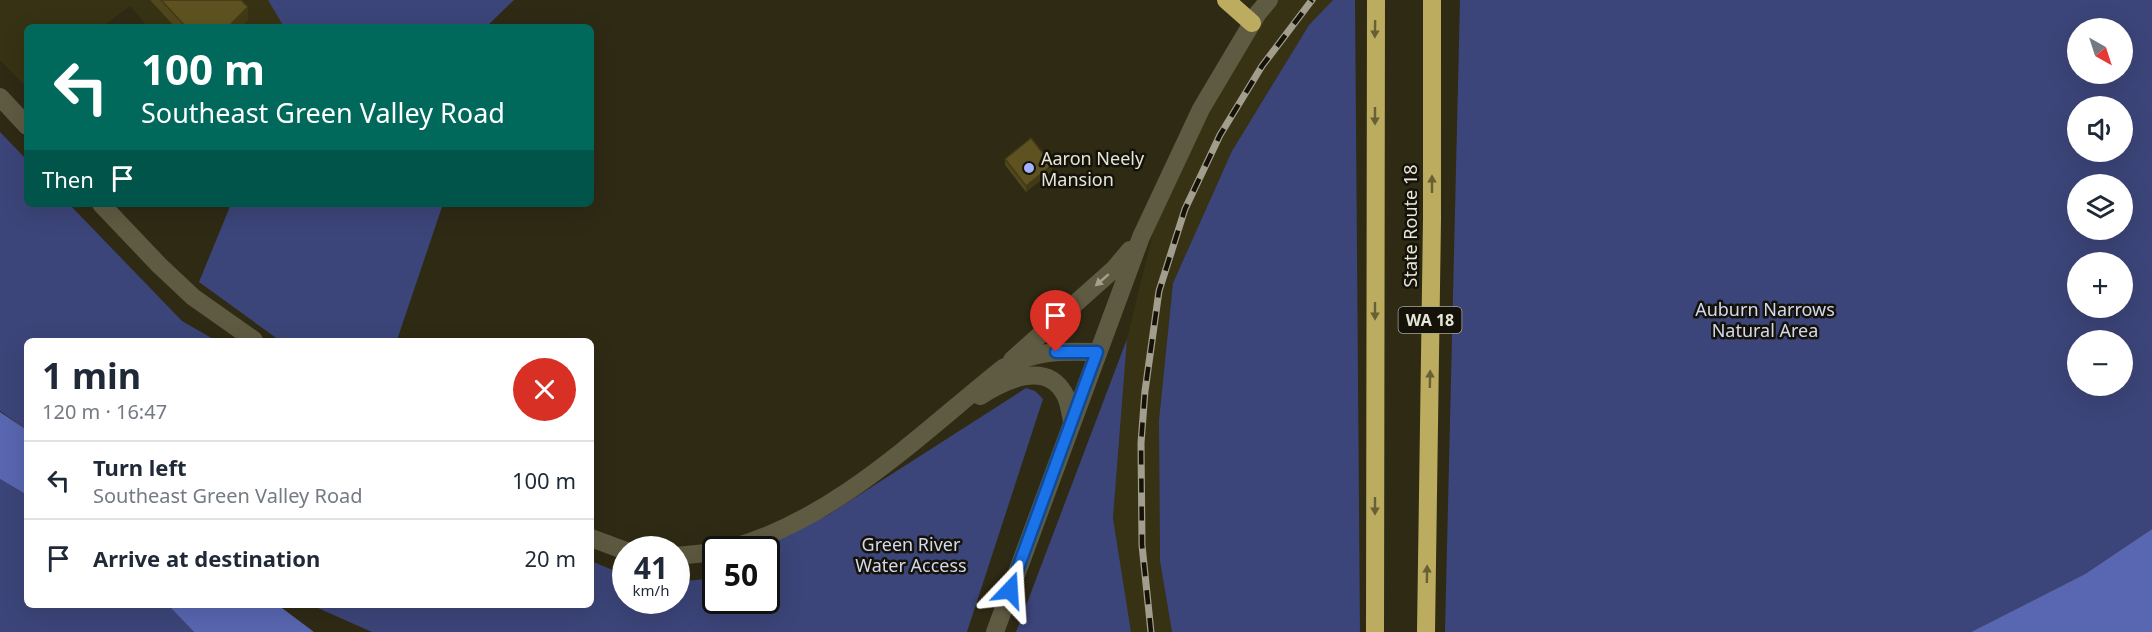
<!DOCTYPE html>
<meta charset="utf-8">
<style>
body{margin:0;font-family:"Noto Sans",sans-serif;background:#f6f6f7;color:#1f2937;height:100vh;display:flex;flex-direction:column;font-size:22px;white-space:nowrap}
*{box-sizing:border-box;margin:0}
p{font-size:20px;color:#747a83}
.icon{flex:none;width:33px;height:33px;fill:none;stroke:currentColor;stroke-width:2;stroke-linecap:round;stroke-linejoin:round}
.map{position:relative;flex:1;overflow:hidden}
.details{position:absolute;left:24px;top:338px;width:570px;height:270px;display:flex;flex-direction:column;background:#fff;border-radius:9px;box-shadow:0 6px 24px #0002}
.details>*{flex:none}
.banner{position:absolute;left:24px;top:24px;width:570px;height:183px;border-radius:9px;box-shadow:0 6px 24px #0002;background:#00695c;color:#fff;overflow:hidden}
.needle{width:39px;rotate:141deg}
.fabs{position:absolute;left:2067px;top:18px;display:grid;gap:12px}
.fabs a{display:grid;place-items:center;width:66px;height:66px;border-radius:50%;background:#fff;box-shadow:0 6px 24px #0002;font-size:30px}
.speed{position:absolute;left:612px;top:536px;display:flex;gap:12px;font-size:30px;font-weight:700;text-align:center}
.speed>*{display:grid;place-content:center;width:78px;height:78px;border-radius:50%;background:#fff;box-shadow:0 6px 24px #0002;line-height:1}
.speed small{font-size:15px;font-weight:400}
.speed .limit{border:3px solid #111;border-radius:9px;background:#fff;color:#111}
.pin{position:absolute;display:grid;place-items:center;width:51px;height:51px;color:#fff;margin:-62px -26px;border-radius:50% 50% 50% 0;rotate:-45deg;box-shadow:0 0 6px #0007}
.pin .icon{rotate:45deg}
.me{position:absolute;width:66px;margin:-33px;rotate:20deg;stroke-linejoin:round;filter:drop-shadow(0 0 4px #0008)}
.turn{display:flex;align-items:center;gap:21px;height:126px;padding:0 18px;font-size:27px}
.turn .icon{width:78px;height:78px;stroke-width:2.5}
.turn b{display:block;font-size:42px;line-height:51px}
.then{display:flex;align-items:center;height:57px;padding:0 18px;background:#0003;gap:12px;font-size:22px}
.round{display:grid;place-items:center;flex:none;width:63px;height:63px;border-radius:32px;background:#f6f6f7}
.overview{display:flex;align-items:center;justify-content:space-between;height:102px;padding:0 18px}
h1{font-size:36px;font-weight:700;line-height:45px}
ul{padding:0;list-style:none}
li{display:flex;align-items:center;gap:18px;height:78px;padding:0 18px;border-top:2px solid #e0e1e3}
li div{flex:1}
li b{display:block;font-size:22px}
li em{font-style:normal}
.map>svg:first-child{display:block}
</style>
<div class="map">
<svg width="2152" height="632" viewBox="0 0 2152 632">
<rect width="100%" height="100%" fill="#2f2a14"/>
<!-- built -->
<path fill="#383214" d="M0 0H268L284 27H148L130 6 102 27H27V85L25 86 0 60Z
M1269 0H1333L1309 25 1232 151 1173 283 1159 420 1160 561 1172 632H1131L1113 518 1127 339 1164 188Z"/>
<!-- green -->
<path fill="#3c4579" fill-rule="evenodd" d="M268 0H514L486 27H284Z
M1333 0H1355L1360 632H1172L1160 561 1159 420 1173 283 1232 151 1309 25Z
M1460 0H2152V529L2085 574 1971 632H1445ZM2078 28H2122V74H2078ZM2078 106H2122V152H2078ZM2078 184H2122V230H2078ZM2078 262H2122V308H2078ZM2078 340H2122V386H2078Z
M0 132 27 160V204H69L182 321 215 340H27V430L0 411Z
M231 204H443L397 340H279L199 282Z
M1127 339 1113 518 1131 632H1016Z
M1026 388 1035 391 1043 399 967 632H372L311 605 591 604V561L625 575 626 600H676L677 582 715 578 716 600H766V549H757L828 515Z
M0 479 27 495V604L168 605 194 632H0Z"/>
<!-- water -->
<path fill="#5966b1" d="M0 412 27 430V495L0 479Z
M2152 529V632H1971L2085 574Z
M168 605H278L314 632H194Z"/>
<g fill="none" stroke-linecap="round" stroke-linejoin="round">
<!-- lane -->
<path stroke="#5f5b42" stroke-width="9" d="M764 600 767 608"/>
<!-- secondary -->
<path stroke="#5f5b42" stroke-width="18" d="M0 97 27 126
M101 204 159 265 193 297 254 340
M1012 360 1114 269 1130 250
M980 396C1004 381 1045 360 1064 393 1069 401 1070 412 1072 421
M591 538 626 551
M728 549C835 520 919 435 1003 368 1037 350 1060 351 1097 352
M676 556 716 552
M995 632 1141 237 1201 109 1258 13 1269 0"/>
<!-- highway -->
<path stroke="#bbac60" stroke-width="18" d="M1226 0 1252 23
M1375 632 1376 0
M1426 632 1432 218V0"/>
<defs>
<path id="rail" d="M1151 632 1142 545 1141 443 1145 391 1159 291 1185 209 1220 135 1262 66 1312 0"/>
</defs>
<!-- rail casing -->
<use href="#rail" stroke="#a29e8d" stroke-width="7"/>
<!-- rail -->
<use href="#rail" stroke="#151309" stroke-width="4.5" stroke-dasharray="14" stroke-linecap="butt"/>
</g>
<!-- wall -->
<path fill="#51471c" d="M150 0H241L248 19 240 27H175Z
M1005 159 1052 171 1026 192 1005 165Z"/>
<!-- shaded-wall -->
<path fill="#423a16" d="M248 7V19L240 27H228Z
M1052 165V171L1026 192V186Z"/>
<!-- building -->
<path fill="#5e5320" stroke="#423a16" stroke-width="1.5" d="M161 0H241L248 7 228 27H186Z
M1031 138 1052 165 1026 186 1005 159Z"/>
<!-- one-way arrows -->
<defs><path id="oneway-solid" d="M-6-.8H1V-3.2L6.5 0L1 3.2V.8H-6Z" transform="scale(1.5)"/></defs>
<g fill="#686034">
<use href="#oneway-solid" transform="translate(1375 29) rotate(91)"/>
<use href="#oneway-solid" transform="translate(1375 116) rotate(90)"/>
<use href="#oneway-solid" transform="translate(1432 184) rotate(-90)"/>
<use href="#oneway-solid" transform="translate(1375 311) rotate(90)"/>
<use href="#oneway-solid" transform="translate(1430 379) rotate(-89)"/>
<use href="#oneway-solid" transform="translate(1375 506) rotate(90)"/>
<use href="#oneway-solid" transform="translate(1427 574) rotate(-89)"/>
</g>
<use fill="#a3a08c" href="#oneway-solid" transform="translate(1102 280) rotate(139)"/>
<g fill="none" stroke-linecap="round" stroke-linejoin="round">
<defs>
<path id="route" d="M1010 590 1097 352H1056"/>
</defs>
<!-- route casing -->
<use href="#route" stroke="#114b97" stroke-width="15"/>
<!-- route -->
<use href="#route" stroke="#1a73e8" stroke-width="10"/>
</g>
<!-- markers -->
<circle fill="#a2b2fd" stroke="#151309" stroke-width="2" cx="1029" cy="168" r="6"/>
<g text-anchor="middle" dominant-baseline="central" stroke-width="5" stroke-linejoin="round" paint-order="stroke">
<!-- shield labels -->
<rect fill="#151309" stroke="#a8a699" stroke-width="1.5" x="1398.5" y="307" width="63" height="26" rx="4.5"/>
<g font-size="16" font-weight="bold" fill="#e7e5d7">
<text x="1430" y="320">WA 18</text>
</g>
<!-- poi labels -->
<g font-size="18" fill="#e7e5d7" stroke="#151309" text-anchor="start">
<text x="1041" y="158">Aaron Neely<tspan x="1041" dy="21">Mansion</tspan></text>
</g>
<!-- street labels -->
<g font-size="18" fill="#e7e5d7" stroke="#151309">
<text transform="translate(1410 226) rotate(-90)">State Route 18</text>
</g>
<!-- park labels -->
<g font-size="18" fill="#d3d8ee" stroke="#151309">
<text x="1765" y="309">Auburn Narrows<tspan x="1765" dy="21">Natural Area</tspan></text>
<text x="911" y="544">Green River<tspan x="911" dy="21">Water Access</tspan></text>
</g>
</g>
</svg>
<div class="fabs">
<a><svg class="needle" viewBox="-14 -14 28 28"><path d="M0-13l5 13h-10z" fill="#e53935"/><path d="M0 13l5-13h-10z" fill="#747a83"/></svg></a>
<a><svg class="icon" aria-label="sound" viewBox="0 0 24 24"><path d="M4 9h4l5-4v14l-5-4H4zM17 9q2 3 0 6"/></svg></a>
<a><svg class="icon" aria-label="layers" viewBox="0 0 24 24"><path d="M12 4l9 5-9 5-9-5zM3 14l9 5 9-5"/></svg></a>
<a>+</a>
<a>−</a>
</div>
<div class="speed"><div>41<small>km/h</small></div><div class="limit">50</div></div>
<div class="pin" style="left:1056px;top:352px;background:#d93025"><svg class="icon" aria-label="arrive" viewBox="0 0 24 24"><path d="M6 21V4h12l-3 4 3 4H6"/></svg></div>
<svg class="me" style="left:1010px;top:590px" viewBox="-20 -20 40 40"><path d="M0-17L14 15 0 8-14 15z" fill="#1a73e8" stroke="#fff" stroke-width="4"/></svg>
<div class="banner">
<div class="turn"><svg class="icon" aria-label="left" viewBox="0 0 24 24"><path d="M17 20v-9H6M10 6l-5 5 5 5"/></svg><div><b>100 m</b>Southeast Green Valley Road</div></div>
<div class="then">Then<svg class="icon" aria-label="arrive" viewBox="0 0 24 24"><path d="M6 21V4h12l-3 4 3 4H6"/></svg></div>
</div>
<section class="details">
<div class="overview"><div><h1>1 min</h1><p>120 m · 16:47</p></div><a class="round" style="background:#d93025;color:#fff"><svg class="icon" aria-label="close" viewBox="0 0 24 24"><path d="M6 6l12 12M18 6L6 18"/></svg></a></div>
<ul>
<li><svg class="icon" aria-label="left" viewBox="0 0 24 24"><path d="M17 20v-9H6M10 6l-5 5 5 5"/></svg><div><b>Turn left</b><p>Southeast Green Valley Road</p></div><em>100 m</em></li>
<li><svg class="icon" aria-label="arrive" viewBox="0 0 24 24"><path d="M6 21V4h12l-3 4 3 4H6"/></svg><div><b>Arrive at destination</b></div><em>20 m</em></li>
</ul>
</section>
</div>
